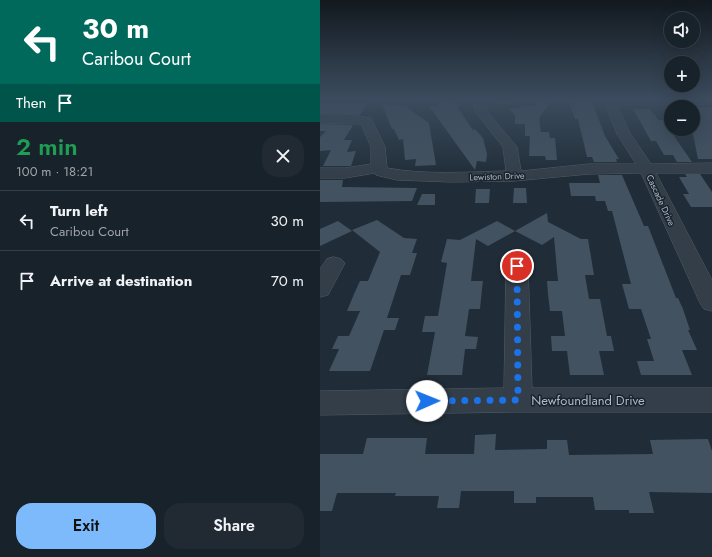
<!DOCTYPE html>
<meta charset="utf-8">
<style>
body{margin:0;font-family:Jost,sans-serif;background:#212a32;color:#f1f3f6;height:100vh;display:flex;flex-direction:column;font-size:15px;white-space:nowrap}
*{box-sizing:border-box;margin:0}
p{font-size:13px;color:#9fa4a8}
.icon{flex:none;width:22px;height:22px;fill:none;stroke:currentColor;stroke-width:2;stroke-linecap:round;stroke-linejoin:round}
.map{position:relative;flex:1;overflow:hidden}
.details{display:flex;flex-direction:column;background:#18222a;width:320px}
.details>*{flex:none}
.hud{background:#00695c;color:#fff;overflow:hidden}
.buttons{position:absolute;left:344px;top:12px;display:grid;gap:8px}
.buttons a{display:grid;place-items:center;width:36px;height:36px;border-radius:50%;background:#18222a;box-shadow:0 4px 16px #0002,0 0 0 1px #363f47;font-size:20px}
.pin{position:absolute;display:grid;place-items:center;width:34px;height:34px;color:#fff;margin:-17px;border:2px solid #fff;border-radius:50%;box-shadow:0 1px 4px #0007}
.me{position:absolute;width:44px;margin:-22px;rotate:89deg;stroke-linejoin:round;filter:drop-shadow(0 0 3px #0008)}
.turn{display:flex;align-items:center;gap:14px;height:84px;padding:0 16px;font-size:18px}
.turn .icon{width:52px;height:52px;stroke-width:2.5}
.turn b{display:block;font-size:28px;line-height:34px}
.then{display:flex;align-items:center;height:38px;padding:0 16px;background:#0003;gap:8px;font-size:15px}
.round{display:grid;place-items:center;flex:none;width:42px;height:42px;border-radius:16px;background:#212a32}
.overview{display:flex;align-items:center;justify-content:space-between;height:68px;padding:0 16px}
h1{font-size:24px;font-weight:600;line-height:30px;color:#1e9e55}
.primary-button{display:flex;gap:8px;margin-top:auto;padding:8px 16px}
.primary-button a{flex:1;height:46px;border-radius:16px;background:#7dbafb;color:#111;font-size:16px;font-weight:600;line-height:46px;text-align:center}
.primary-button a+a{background:#212a32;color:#f1f3f6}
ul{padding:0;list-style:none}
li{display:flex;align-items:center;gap:12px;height:60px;padding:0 16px;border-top:1px solid #363f47}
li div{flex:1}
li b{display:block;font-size:15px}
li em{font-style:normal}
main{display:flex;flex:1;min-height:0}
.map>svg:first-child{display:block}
</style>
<main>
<section class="details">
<div class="hud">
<div class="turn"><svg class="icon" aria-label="left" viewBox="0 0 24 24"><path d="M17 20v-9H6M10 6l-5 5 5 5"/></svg><div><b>30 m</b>Caribou Court</div></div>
<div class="then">Then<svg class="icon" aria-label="arrive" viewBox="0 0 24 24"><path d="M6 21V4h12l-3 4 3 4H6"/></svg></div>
</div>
<div class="overview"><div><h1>2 min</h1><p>100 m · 18:21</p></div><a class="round"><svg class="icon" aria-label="close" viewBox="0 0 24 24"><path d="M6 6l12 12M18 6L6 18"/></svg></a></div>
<ul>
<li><svg class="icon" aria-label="left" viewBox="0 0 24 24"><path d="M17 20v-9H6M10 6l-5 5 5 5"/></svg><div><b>Turn left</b><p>Caribou Court</p></div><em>30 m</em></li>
<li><svg class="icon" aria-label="arrive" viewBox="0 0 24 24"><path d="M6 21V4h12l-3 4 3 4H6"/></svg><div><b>Arrive at destination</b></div><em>70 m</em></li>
</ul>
<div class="primary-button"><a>Exit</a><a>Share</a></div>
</section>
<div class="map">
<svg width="392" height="557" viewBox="0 0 392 557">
<rect width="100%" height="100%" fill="#202d38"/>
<!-- building -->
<path fill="#425260" d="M212 99H233L219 118 221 132H229L230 138H235L237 160H226L225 156H209L210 136H205V124H195V115L189 109 216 105Z
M248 99H271L285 136 299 159H296L297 162H274L272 157H267L258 119H255Z
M120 101 140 102 138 108 153 130 155 129 163 138 167 154 166 162 157 161 155 170 109 106H118Z
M0 103H48L40 115 0 114Z
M62 104 85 106 109 123 116 165 95 166 96 159 85 160 83 139 79 140 74 129H72Z
M373 107H392V159H378L372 129Z
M313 109H329L339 120H343L372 162H357L353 155H344L336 141H331Z
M0 124 33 125 24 140H32L27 152 36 151 31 166H3L11 150 0 151V137L6 131H0Z
M365 174H380L392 192V207H371L363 194H369L359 177H367Z
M278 175H302L324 226H328L356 298H358L363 309 370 330H368L377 350H362L372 375H321L317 361H334L327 339H331L321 309H309L302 284H311L292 211H288L285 201H276L275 196H251L249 183H280Z
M0 180H23L22 187H23L97 188 92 201 0 202Z
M194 188H206L207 203H193Z
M156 189H170L169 203H155Z
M102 194H115V205H97Z
M227 213 228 222 261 239H268L274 275H265L269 299H280L287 336H291L294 351H279L284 375H250L247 351H232L231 336H245L242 311H230L228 294 227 281H238L234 237 222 245 195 231Z
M57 220 84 238 97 239 92 253H97L90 275H81L67 318H79L75 330H64L50 371H9L19 349H12L18 336H29L40 311H27L34 294 40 281H48L60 252 32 230Z
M18 221 32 231 0 246V229Z
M177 221 195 231 168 246 156 239 151 281H163L162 289 160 309H149L145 336 158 337 156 349H145L142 375H107L115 332H102L105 316H118L127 263 121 262 127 239 140 240Z
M176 434 175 450 227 449V440H247L249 455 333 454 330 440 388 439 392 451V493L329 492 334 513H309V510H275L273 497H216V503H194V491H141L139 508H117L119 496H75L76 493H17L12 511H0V454H43L47 438H107L105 454H154L155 435Z"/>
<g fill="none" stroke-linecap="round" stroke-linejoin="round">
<defs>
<path id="minor" d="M154 99H194L196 101 194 103 166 104V110L197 147 201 171 269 164H316L297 134 283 99H392V104H296L310 133 331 164 392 163V173H336L392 280V311L384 309 380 303 321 173 269 174 194 181 131 182 77 180 56 175 55 173 25 178H0V168H25L51 164V147L41 124 0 123V115H30L51 118 65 147 67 168C104 175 148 172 186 171L183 147 154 110Z
M14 257 21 259 25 263 8 295 0 297V269L7 259Z
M197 260 205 261 208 266 212 388H392V412H198L0 415V391L184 388 186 266 189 261Z"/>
</defs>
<!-- minor casing -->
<use href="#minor" stroke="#515c66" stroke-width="1"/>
<!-- minor -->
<use href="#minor" fill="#333e49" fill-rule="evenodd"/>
</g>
<!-- sky -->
<linearGradient id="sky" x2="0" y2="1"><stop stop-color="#12191f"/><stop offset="0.56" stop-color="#3c4c5e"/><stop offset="1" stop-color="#3c4c5e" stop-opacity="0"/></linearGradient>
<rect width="392" height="177" fill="url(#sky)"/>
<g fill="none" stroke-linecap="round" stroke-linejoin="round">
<!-- route -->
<path stroke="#1a73e8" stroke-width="7" stroke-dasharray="0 12.6" d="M107 401 198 400 197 266"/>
</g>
<g text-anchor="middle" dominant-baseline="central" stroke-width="3" stroke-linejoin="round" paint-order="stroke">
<!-- far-street labels -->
<g font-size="9" fill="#adb9c5" stroke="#19232d">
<text transform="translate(177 176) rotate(-2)">Lewiston Drive</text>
<text transform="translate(341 200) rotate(65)">Cascade Drive</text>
</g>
<!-- near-street labels -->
<g font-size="13" fill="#adb9c5" stroke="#19232d">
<text x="268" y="400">Newfoundland Drive</text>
</g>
</g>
</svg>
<div class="buttons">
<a><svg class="icon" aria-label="sound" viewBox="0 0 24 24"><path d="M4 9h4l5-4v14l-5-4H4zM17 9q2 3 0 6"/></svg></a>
<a>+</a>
<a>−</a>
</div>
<div class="pin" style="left:197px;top:266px;background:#d93025"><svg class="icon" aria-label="arrive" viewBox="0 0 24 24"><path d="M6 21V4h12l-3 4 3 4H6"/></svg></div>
<svg class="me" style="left:107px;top:401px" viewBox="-20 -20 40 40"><circle r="19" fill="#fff"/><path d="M0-13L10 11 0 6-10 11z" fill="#1a73e8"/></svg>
</div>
</main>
